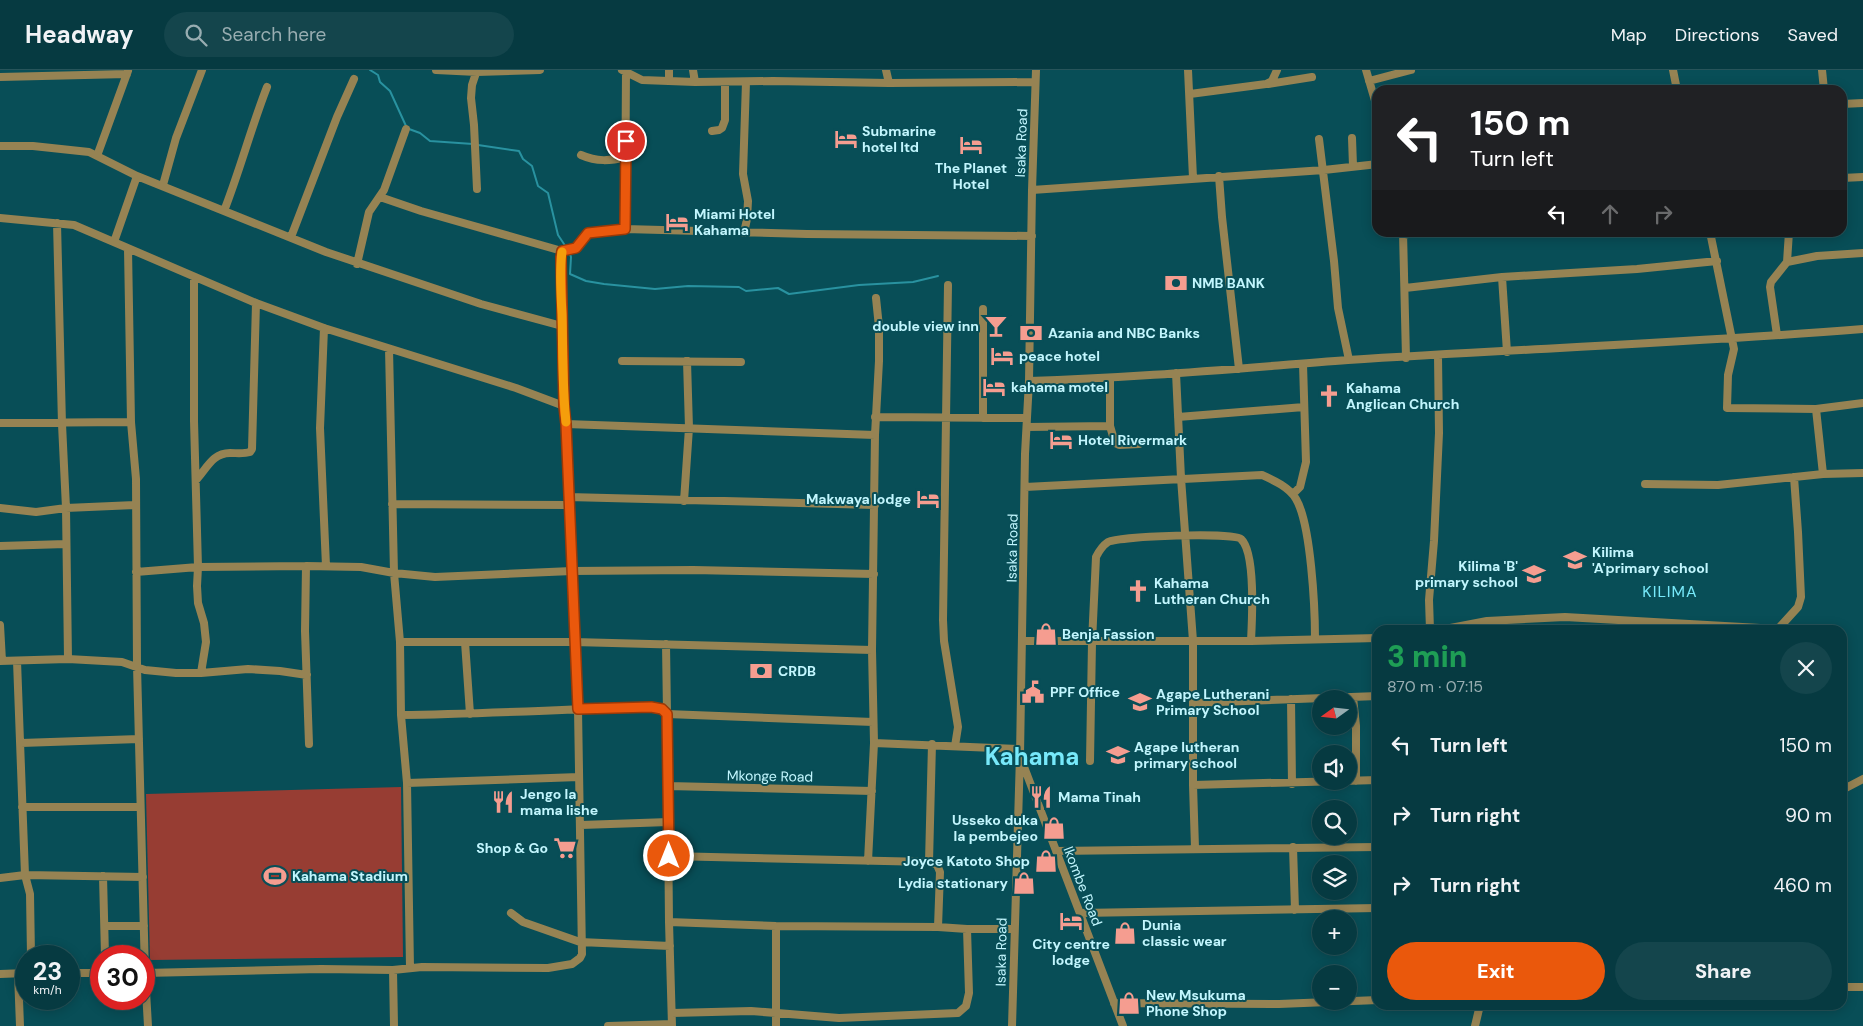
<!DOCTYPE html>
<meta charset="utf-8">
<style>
body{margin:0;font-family:"DM Sans",sans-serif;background:#14454c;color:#f1f3f6;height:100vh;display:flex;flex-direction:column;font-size:19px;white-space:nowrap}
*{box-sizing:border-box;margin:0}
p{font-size:16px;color:#98adb1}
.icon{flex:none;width:28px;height:28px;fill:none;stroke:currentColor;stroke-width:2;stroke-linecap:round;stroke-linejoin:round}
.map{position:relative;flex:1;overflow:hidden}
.side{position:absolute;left:1372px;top:555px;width:475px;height:385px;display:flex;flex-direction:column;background:#063a41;border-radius:15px;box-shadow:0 2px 12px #0003,0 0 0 1px #27545a}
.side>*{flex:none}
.banner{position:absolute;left:1372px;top:15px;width:475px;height:152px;border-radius:15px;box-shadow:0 2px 12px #0003,0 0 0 1px #27545a;background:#202124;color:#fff;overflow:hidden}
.needle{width:32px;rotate:255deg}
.buttons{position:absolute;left:1312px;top:620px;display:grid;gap:10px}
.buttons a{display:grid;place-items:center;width:45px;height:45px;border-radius:50%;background:#063a41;box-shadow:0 2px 12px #0003,0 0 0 1px #27545a;font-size:25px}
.speed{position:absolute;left:15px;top:875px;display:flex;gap:10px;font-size:25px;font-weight:700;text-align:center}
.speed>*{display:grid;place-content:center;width:65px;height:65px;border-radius:50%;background:#063a41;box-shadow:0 2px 12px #0003,0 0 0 1px #27545a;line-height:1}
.speed small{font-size:12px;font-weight:400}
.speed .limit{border:8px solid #d22;background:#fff;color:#111}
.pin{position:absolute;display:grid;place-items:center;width:42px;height:42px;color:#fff;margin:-21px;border:2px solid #fff;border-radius:50%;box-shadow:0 1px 5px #0007}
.me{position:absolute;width:55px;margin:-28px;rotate:0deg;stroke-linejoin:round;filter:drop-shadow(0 0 4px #0008)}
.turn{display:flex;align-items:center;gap:18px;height:105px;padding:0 15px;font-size:22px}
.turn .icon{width:65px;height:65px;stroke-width:2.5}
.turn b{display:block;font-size:35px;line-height:42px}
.lanes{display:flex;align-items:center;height:48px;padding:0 15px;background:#0003;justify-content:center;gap:25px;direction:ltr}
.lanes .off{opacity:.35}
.round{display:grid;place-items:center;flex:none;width:52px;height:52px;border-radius:26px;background:#14454c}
.head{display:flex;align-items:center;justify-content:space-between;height:85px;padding:0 15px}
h1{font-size:30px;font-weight:800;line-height:38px;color:#1e9e55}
.cta{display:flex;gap:10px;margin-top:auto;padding:10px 15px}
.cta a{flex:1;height:58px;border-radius:30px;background:#ea580c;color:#fff;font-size:20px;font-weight:800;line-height:58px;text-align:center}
.cta a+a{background:#14454c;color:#f1f3f6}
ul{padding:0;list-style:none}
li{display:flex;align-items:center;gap:15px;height:70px;padding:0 15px}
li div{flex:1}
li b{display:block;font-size:19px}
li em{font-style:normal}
header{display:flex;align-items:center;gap:30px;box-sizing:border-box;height:70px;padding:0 25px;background:#063a41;border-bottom:1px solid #27545a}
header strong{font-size:24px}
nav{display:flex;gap:28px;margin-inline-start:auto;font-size:18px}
.search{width:350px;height:45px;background:#14454c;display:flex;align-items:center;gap:12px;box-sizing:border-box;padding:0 18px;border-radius:28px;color:#98adb1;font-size:19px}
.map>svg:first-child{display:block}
</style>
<header>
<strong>Headway</strong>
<div class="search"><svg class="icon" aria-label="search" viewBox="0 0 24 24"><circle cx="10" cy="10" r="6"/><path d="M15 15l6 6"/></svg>Search here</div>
<nav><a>Map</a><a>Directions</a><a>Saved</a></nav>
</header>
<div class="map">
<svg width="1863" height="956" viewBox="0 0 1863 956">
<rect width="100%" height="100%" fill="#084e57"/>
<!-- green -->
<path fill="#973d33" d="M401 717 403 887 150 890 146 724Z"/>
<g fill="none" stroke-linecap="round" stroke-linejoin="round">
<!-- stream -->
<path stroke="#2992a0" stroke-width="2" d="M370 0 378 5 380 12 390 21 406 56
M409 59 420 63 430 71 473 74
M478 75 519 81 523 89 532 96 538 116 548 123 558 165 566 177
M569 181 571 187 570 204 586 211 604 214 655 219 688 216 739 217 746 221 778 218 789 224 859 215 913 212 938 206"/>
<!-- minor -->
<path stroke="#968353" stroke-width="8" d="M436 0 477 2 540 0
M622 0 642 10 695 12 773 11 889 13 1035 12
M669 0V11
M693 0 695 12
M886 0 889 13
M1188 0 1193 108
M1366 0 1378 41
M1673 0 1677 20
M1822 0 1824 20
M0 7 127 4
M1369 11 1411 0
M1268 14 1312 7
M1190 24 1266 14 1272 11 1277 0
M1842 34 1863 33
M712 61 719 60 722 58 725 50V13
M1352 68 1353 96
M1319 69 1334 191 1338 238 1349 290
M0 76H33L89 82 137 106 326 182 481 234 562 256
M581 85C597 92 610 91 626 87
M97 86 128 1
M1219 106 1222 147 1239 299
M1842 108 1863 107
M163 115 176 68 202 0
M477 119 474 55 471 28 472 15 477 0
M1032 120 1324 100 1378 94
M380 127 421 141 562 181
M224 141C240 100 251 58 267 17
M0 148 74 155 256 233 324 258 516 318 564 336
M57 153 62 354 66 438 68 589
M625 159 626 0
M1403 162 1406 288
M1710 162 1734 279 1728 305 1727 338 1816 339 1823 404 1863 403
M744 163 747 149 748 131 743 104 746 12
M1403 165 1418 162
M291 167 337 47 354 9
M114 172 137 106
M128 179 131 352 136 409 137 596 145 903 148 956
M1787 192 1817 186 1863 183
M357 194 369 142 384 120 406 59
M194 207V351L198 497 197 516 198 533 204 553 206 572 201 603
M1502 207 1507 282
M948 215 943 550 944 571 958 657 955 676
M1405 218 1502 207 1637 199 1717 191
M324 258 320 358 326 496
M1777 265 1770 217 1771 212 1787 192 1789 162
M389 279 394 503 400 572 401 645 407 713 410 898
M622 291 741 292
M1176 303 1181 408 1193 571V715L1195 778
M1110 309V356L1115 373 1119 375 1139 374
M1029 311C1136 308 1242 298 1348 290 1519 279 1691 273 1863 259
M1816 339 1863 333
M875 347 1027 348
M1178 347 1304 337
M983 348V239
M0 353 131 352
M566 354 875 365
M1027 357 1110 356
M197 409C207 398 213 383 230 383 237 383 244 384 250 382L252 379 256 233
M1645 414 1718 415 1823 404
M1025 417 1262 405C1273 410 1289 417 1296 429 1311 454 1315 538 1315 569
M1293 424 1300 417 1306 392 1303 294
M568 427 875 435
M684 431 689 358 687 291
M392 434 569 435
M0 438 36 442 66 438 135 435
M0 476 66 474
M306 496 305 561 309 674
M136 502 198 497 306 496 361 497 394 503 435 507 572 501 693 500 874 504
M0 555 2 591
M1430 560 1429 530 1434 471 1439 363 1438 286
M1440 560 1487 551 1565 547 1778 559 1798 537 1801 527 1798 462 1794 407
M1022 571H1251L1378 568
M400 572H574L872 580
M465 572 470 644
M666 574 667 644 873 652
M0 591 68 589 122 592 145 600 176 603H201L248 599 280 601 307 605
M17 591 25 805 30 824 31 886
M1353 627 1356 656V711
M1291 629 1292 714
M1194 633 1378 626
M401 645C485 644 568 639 651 637L662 639 667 644 669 852 672 956
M21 673 139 669
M874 673 1020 679
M1021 689 1123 956
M1090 691 1092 572 1096 487C1099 481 1102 476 1108 472 1120 466 1234 462 1241 469 1256 483 1252 551 1251 571
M407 713 579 707
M1193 715 1378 710
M668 716 872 721
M1842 720 1863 709
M22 737H140
M581 755 669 752
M1293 777 1295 840
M1056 781 1378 777
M669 786 929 792 937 795 940 802 938 857
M868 791 874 673 872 580 875 365 879 291V257L876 228
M929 792 932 674
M103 806 105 886
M0 808 25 805 143 807
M511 843 523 852 580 872 670 876
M1080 843 1378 838
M669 852 776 856 938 857 967 859H1014
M106 856H144
M776 856V956
M393 900 394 956
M18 903 20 956
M69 903H101
M144 903 321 899 393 900 422 897 548 898 572 894 580 888 582 884 578 639 566 354 564 336 560 196 562 181 577 178 588 163 625 159 807 164 1032 166
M0 904 26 903
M1842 917H1863
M1114 933 1279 934 1378 930
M672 943 751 941 839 948 958 943 966 936 969 923 967 859
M608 956 672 954
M1012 956 1020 685 1025 384 1029 311 1032 120 1036 0
M1475 956 1480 935"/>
</g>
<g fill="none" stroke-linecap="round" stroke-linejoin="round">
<defs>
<path id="route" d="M626 71 625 159 588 163 576 178 562 181 561 187 564 336 566 354 578 639 651 637 662 639 667 644 669 786"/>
</defs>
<!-- route casing -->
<use href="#route" stroke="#983908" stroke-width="12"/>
<!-- route -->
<use href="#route" stroke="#ea580c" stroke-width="9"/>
<!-- slow -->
<path stroke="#f59e0b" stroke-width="9" d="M562 182C559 202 561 224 562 244 563 280 562 316 566 352"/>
</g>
<!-- icons -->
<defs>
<symbol id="hotel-bare" viewBox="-9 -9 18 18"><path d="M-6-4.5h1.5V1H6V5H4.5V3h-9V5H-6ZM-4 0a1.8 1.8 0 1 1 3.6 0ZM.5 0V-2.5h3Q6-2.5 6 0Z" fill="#f59d90" stroke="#084e57" stroke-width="2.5" paint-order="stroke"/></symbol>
<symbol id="bank-bare" viewBox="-9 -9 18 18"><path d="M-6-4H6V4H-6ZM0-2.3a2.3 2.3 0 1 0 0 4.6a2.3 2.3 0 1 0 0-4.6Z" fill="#f59d90" stroke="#084e57" stroke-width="2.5" paint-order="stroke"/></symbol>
<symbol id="bar-bare" viewBox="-9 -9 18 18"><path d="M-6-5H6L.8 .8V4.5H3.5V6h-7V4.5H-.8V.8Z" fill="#f59d90" stroke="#084e57" stroke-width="2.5" paint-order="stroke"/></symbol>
<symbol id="church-bare" viewBox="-9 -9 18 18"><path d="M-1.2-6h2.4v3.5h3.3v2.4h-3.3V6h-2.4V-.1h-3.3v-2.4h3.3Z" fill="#f59d90" stroke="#084e57" stroke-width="2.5" paint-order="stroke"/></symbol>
<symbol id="school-bare" viewBox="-9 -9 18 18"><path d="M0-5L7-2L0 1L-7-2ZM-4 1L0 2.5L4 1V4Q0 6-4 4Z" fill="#f59d90" stroke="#084e57" stroke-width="2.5" paint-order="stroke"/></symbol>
<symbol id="shop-bare" viewBox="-9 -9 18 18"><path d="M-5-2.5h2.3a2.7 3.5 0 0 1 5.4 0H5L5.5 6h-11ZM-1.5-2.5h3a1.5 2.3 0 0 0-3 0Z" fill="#f59d90" stroke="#084e57" stroke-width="2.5" paint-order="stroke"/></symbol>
<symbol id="civic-bare" viewBox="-9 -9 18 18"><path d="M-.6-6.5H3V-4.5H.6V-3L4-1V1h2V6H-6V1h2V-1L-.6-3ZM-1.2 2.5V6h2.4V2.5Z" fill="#f59d90" stroke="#084e57" stroke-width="2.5" paint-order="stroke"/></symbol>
<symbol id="restaurant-bare" viewBox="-9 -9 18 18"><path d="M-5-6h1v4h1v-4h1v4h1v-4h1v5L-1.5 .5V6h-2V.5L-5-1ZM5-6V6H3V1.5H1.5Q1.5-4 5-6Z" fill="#f59d90" stroke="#084e57" stroke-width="2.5" paint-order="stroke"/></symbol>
<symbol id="supermarket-bare" viewBox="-9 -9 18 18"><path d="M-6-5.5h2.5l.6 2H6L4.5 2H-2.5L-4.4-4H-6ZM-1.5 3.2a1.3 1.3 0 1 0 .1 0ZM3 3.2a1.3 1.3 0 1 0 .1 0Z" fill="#f59d90" stroke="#084e57" stroke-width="2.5" paint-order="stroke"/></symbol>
<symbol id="stadium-bare" viewBox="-9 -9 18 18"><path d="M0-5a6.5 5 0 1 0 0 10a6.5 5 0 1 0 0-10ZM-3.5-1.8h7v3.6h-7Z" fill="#f59d90" stroke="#084e57" stroke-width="2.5" paint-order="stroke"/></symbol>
</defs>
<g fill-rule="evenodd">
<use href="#hotel-bare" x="830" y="53" width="32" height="32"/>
<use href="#hotel-bare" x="955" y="59" width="32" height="32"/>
<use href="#hotel-bare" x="661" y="136" width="32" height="32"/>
<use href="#bank-bare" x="1160" y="197" width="32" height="32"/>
<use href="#bar-bare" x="980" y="240" width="32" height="32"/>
<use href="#bank-bare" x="1015" y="247" width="32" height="32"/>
<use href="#hotel-bare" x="986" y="270" width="32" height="32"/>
<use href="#hotel-bare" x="978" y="301" width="32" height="32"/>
<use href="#church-bare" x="1313" y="310" width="32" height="32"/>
<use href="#hotel-bare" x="1045" y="354" width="32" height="32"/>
<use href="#hotel-bare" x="912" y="413" width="32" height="32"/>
<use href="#school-bare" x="1559" y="474" width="32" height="32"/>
<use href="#school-bare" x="1518" y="488" width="32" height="32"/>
<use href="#church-bare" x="1122" y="505" width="32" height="32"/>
<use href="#shop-bare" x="1030" y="548" width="32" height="32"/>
<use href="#bank-bare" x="745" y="585" width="32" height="32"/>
<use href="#civic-bare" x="1017" y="606" width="32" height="32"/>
<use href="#school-bare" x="1124" y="616" width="32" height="32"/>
<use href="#school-bare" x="1102" y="669" width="32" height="32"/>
<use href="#restaurant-bare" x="1025" y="711" width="32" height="32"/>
<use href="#restaurant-bare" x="487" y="716" width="32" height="32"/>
<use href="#shop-bare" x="1038" y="742" width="32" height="32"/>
<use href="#supermarket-bare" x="549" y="762" width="32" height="32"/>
<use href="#shop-bare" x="1030" y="775" width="32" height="32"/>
<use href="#stadium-bare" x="259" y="790" width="32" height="32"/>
<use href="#shop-bare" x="1008" y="797" width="32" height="32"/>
<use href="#hotel-bare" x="1055" y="835" width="32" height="32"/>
<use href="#shop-bare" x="1109" y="847" width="32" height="32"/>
<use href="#shop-bare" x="1113" y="917" width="32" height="32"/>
</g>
<g text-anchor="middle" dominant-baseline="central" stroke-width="4" stroke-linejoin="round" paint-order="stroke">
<!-- poi labels -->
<g font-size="14" font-weight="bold" fill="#c2f6fe" stroke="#084e57" text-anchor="start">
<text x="862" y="61">Submarine<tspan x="862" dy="16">hotel ltd</tspan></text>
<text x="971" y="98" text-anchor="middle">The Planet<tspan x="971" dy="16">Hotel</tspan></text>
<text x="694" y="144">Miami Hotel<tspan x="694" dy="16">Kahama</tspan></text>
<text x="1192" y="213">NMB BANK</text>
<text x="979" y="256" text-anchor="end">double view inn</text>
<text x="1048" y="263">Azania and NBC Banks</text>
<text x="1019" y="286">peace hotel</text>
<text x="1011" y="317">kahama motel</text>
<text x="1346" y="318">Kahama<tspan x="1346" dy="16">Anglican Church</tspan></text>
<text x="1078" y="370">Hotel Rivermark</text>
<text x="911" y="429" text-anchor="end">Makwaya lodge</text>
<text x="1592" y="482">Kilima<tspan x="1592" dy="16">'A'primary school</tspan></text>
<text x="1518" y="496" text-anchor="end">Kilima 'B'<tspan x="1518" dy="16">primary school</tspan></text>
<text x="1154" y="513">Kahama<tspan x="1154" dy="16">Lutheran Church</tspan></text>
<text x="1062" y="564">Benja Fassion</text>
<text x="778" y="601">CRDB</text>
<text x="1050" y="622">PPF Office</text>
<text x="1156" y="624">Agape Lutherani<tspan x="1156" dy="16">Primary School</tspan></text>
<text x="1134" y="677">Agape lutheran<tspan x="1134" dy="16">primary school</tspan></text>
<text x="520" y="724">Jengo la<tspan x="520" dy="16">mama lishe</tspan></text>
<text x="1058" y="727">Mama Tinah</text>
<text x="1038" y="750" text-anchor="end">Usseko duka<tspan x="1038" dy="16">la pembejeo</tspan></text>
<text x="548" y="778" text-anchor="end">Shop &amp; Go</text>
<text x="1030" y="791" text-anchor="end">Joyce Katoto Shop</text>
<text x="292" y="806">Kahama Stadium</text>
<text x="1008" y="813" text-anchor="end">Lydia stationary</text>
<text x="1142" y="855">Dunia<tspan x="1142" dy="16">classic wear</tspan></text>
<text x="1071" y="874" text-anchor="middle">City centre<tspan x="1071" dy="16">lodge</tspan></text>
<text x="1146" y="925">New Msukuma<tspan x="1146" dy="16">Phone Shop</tspan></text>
</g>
<!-- street labels -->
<g font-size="14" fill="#c2f6fe" stroke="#084e57">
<text transform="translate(1021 73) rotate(-88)">Isaka Road</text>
<text transform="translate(1012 478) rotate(-89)">Isaka Road</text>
<text transform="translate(770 706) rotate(1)">Mkonge Road</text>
<text transform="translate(1083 816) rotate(69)">Ikombe Road</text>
<text transform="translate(1001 882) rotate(-89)">Isaka Road</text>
</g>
<!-- quarter labels -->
<g font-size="16" letter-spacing="1" fill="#77e9fa" stroke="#084e57">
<text x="1670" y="521">KILIMA</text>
</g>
<!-- town labels -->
<g font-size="24" font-weight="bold" fill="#77e9fa" stroke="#084e57">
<text x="1032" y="686">Kahama</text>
</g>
</g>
</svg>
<div class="buttons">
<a><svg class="needle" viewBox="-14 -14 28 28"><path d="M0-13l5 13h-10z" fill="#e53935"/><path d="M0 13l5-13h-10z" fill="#98adb1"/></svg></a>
<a><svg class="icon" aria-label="sound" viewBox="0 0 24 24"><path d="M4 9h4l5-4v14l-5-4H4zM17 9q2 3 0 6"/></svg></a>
<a><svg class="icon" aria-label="search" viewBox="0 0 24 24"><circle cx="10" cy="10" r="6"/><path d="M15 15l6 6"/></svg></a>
<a><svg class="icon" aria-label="layers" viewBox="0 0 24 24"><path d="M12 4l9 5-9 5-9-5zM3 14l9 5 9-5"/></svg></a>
<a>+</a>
<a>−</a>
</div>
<div class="speed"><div>23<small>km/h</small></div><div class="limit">30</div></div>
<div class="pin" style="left:626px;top:71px;background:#d93025"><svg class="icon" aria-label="arrive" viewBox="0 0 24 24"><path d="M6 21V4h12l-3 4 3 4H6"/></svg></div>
<svg class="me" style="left:669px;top:786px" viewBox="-20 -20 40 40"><circle r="17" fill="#ea580c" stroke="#fff" stroke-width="3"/><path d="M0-11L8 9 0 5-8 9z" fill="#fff"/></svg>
<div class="banner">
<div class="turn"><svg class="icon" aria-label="left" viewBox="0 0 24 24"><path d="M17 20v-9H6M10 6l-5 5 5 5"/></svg><div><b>150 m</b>Turn left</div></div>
<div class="lanes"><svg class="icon" aria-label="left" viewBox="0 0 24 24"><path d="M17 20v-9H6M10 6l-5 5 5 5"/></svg><svg class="icon off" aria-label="ahead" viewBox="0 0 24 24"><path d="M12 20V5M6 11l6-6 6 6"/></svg><svg class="icon off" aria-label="right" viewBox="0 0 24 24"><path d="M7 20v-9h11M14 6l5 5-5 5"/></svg></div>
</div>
<section class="side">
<div class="head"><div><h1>3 min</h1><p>870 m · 07:15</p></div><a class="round"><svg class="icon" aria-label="close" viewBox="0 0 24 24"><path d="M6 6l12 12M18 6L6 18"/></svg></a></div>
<ul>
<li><svg class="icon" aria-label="left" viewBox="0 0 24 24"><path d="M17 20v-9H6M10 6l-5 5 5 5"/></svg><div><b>Turn left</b></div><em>150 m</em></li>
<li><svg class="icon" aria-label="right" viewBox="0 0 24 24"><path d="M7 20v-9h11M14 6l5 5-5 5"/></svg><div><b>Turn right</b></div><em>90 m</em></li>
<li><svg class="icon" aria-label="right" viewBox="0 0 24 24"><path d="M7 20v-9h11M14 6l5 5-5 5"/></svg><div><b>Turn right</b></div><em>460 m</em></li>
</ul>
<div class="cta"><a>Exit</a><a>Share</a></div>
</section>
</div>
